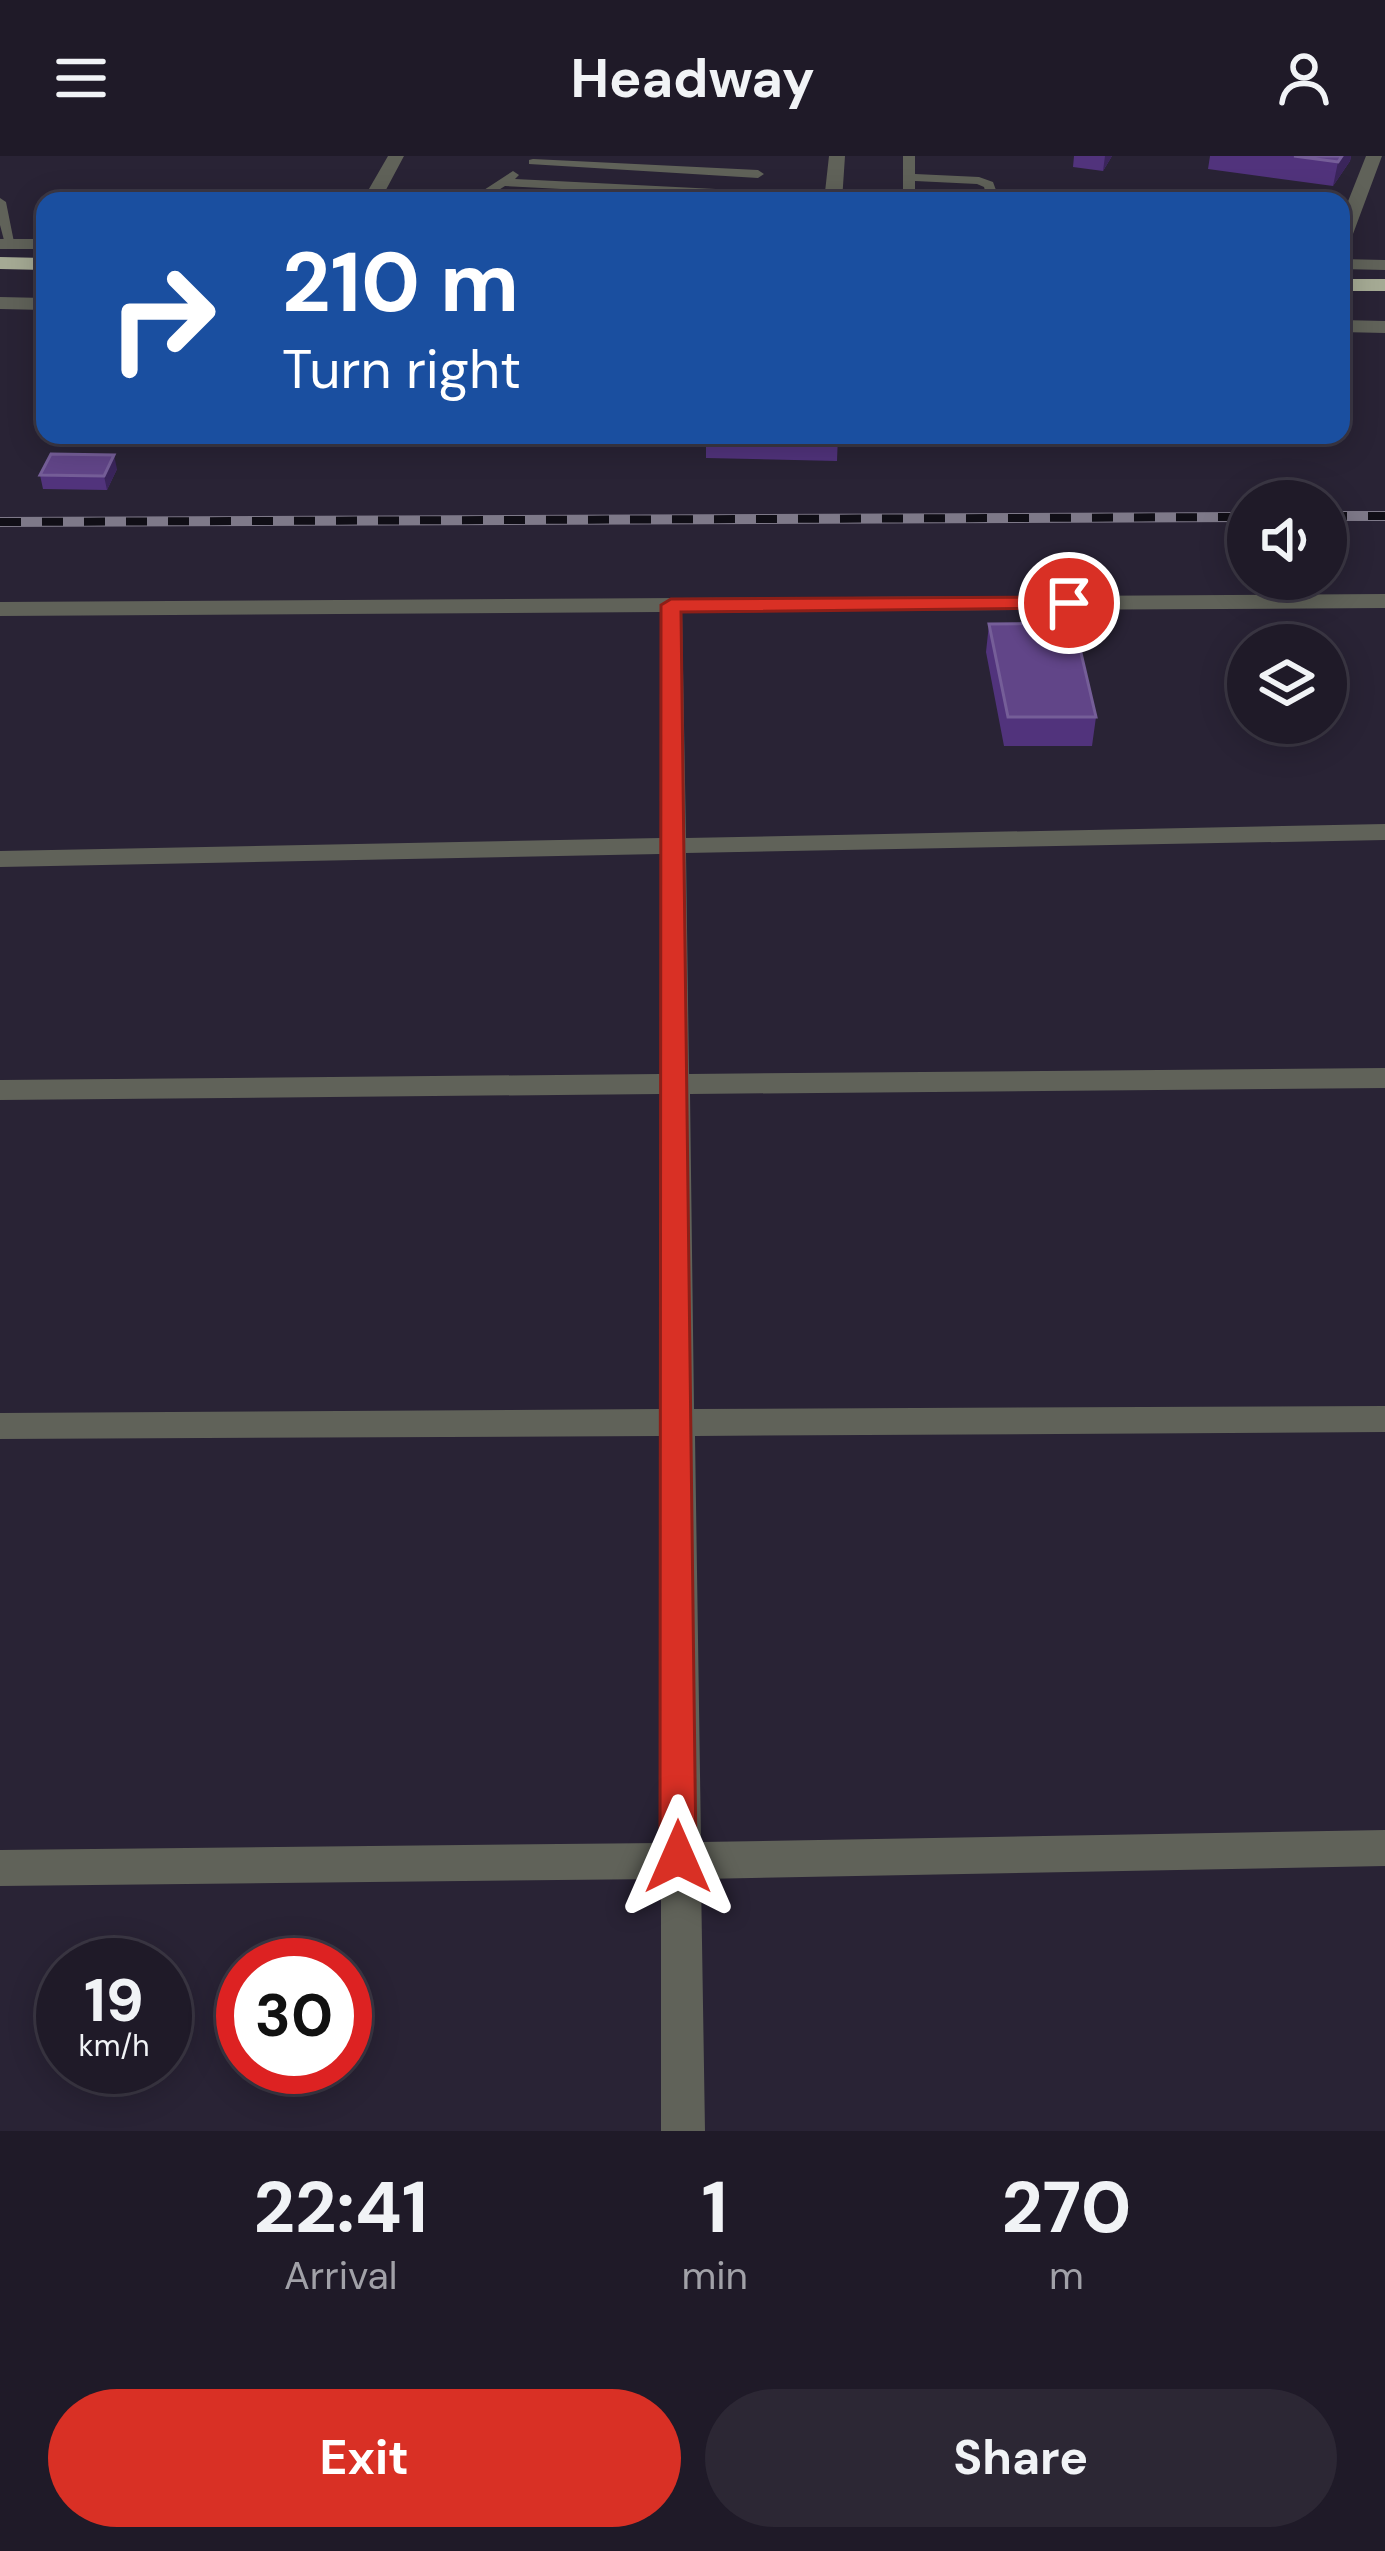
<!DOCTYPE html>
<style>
body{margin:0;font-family:"DM Sans",sans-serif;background:#2c2734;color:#f1f3f6;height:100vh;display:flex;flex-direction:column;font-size:45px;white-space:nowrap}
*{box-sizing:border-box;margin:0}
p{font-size:39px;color:#a1a1a8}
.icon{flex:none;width:66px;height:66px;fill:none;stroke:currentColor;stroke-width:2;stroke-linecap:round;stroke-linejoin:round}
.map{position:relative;height:1975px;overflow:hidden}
.side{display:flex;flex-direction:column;background:#1f1a28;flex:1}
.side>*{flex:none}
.banner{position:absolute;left:36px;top:36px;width:1314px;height:252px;border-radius:24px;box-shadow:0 6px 30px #0003,0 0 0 3px #3c3845;background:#1a4fa0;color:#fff;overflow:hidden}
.buttons{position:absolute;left:1227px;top:324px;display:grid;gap:24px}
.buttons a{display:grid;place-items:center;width:120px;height:120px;border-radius:50%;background:#1f1a28;box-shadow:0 6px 30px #0003,0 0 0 3px #3c3845;font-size:60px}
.speed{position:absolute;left:36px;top:1782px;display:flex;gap:24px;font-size:60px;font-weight:700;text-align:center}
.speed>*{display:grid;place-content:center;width:156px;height:156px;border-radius:50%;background:#1f1a28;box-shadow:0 6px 30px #0003,0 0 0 3px #3c3845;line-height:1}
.speed small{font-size:30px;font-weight:400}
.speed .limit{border:18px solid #d22;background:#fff;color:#111}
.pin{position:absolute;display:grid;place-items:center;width:102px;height:102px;color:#fff;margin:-51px;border:6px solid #fff;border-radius:50%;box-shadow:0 3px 12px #0007}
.me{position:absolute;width:132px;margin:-66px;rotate:0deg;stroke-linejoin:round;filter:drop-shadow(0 0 9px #0008)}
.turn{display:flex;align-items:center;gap:42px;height:252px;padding:0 48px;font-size:54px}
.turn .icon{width:156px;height:156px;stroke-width:2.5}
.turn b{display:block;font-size:84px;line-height:102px}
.eta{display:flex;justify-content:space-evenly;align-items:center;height:204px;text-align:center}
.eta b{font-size:72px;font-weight:700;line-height:84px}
.action{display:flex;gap:24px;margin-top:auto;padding:24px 48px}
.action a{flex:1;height:138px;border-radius:72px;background:#d93025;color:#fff;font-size:48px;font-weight:700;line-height:138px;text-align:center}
.action a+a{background:#2c2734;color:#f1f3f6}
header{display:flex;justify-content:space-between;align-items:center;height:156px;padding:0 48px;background:#1f1a28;font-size:54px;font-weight:700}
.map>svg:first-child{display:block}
</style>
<header><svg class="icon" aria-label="menu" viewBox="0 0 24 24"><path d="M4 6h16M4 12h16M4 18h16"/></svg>Headway<svg class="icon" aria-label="person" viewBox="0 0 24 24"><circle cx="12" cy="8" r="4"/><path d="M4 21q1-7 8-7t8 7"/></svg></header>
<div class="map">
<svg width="1385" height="1975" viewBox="0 0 1385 1975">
<rect width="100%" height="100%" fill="#292335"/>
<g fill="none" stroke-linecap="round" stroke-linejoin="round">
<!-- service -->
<path fill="#606259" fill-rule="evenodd" d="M903 0H915V18L979 21 993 26 1000 45H988L984 31 977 28 915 25V45H903Z
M533 3 758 14 764 18 758 22 529 8V4Z
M513 15 519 19 515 23 756 35 762 39 756 43 505 30 481 45H467Z
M0 42 6 46 15 91 5 88 0 69Z"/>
<!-- minor -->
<path fill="#606259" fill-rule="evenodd" d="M388 0H404L380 45H362Z
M829 0H845L842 45H824Z
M1366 0H1382L1350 86 1341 91V63Z
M1385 438V452L682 456 686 682 1385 668V684L686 697 689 918 1385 912V932L690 938 694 1253 1385 1250V1276L695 1280 701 1686 1385 1674V1710L701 1723 705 1975H661V1723L0 1730V1694L661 1687V1280L0 1283V1257L661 1253 660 938 0 944V924L660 918V698L0 711V695L660 682V456L0 460V446Z"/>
<!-- tertiary -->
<path fill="#606259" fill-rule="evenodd" d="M0 83H45V93H0Z
M1341 103 1385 104V114L1341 113Z
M0 141 45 142V154L0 153Z
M1341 164 1385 165V177L1341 176Z"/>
<!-- trunk -->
<path fill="#a5aa94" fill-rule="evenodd" d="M0 101 45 102V114L0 113Z
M1341 123H1385V135H1341Z"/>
<defs>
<path id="rail" d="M1326 360H1385
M0 366 1248 361"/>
</defs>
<!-- rail casing -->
<use href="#rail" stroke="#7e7989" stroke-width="10"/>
<!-- rail -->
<use href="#rail" stroke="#100e16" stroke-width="8" stroke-dasharray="21" stroke-linecap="butt"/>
</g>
<!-- wall -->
<path fill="#51337c" d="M1074 0H1112L1103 15 1073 11Z
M1210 0H1351L1350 5 1333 30 1208 13Z
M706 279H838L837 305 706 302Z
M117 313 107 334 43 333 40 319Z
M989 468 1096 561 1092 590H1004L986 496Z"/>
<!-- shaded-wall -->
<path fill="#3a255b" d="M1105 0H1112L1103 15Z
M1342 0H1351L1350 5 1333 30 1338 6Z
M114 299 117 313 107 334 104 320Z"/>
<!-- building -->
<path fill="#614588" stroke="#755e98" stroke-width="3" d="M1294 0H1342L1338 6Z
M51 298 114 299 104 320 40 319Z
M1074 467 1096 561H1008L989 468Z"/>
<!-- route -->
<path fill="#d93025" stroke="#8d1f18" stroke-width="3" d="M1069 441 1079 447 1076 452 681 456 696 1701 690 1713 678 1718 665 1713 660 1701 661 449 671 443Z"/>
</svg>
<div class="buttons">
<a><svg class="icon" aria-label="sound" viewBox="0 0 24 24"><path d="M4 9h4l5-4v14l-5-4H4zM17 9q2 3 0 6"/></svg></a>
<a><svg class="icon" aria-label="layers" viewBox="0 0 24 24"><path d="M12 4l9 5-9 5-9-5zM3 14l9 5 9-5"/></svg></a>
</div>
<div class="speed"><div>19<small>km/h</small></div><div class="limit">30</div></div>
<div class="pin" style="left:1069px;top:447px;background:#d93025"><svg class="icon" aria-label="arrive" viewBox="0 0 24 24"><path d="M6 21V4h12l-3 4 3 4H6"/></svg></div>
<svg class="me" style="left:678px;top:1701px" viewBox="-20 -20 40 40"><path d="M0-17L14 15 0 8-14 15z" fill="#d93025" stroke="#fff" stroke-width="4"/></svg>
<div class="banner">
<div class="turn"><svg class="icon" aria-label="right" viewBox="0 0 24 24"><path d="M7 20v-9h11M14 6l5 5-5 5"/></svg><div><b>210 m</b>Turn right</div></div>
</div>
</div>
<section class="side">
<div class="eta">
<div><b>22:41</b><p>Arrival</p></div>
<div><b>1</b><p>min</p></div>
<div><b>270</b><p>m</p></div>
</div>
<div class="action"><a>Exit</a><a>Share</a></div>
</section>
